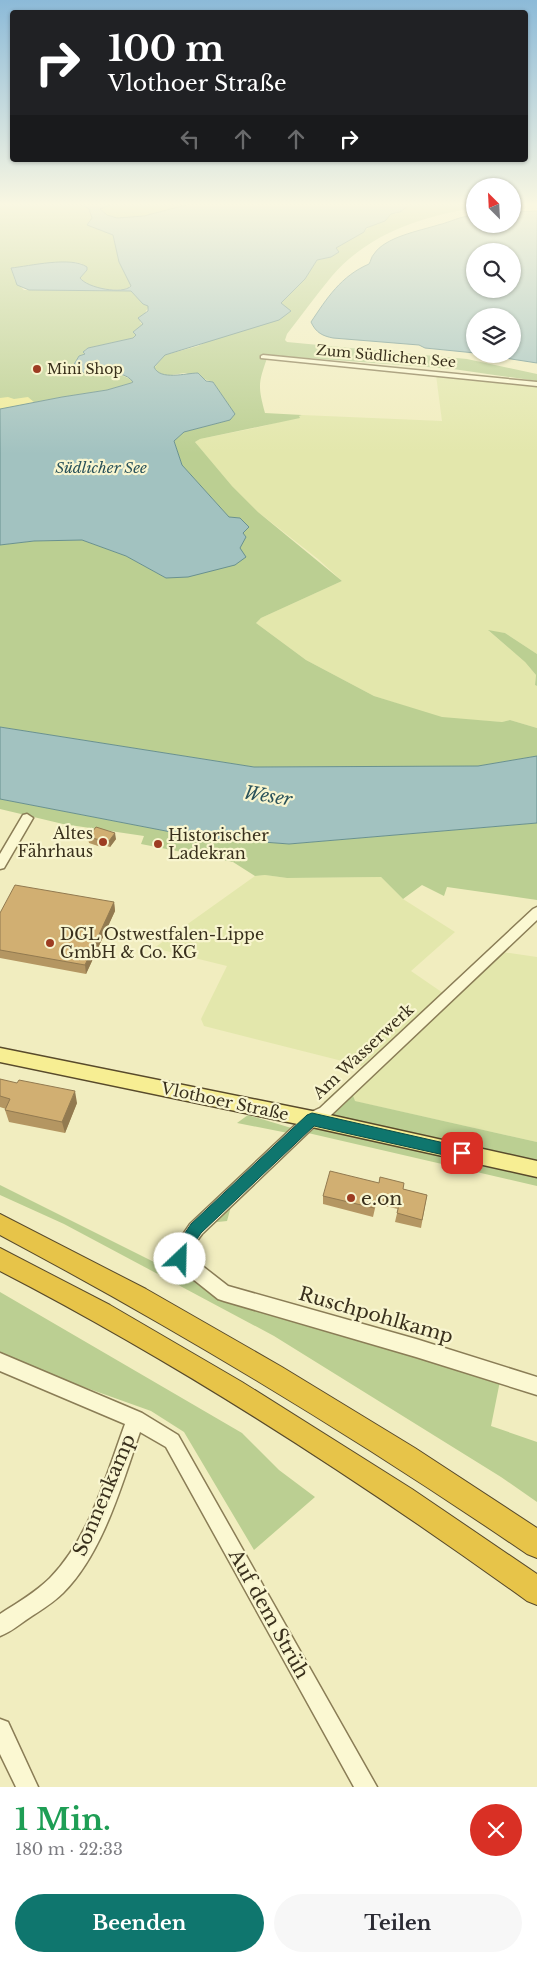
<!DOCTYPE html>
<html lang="de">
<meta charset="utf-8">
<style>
body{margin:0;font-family:"Libre Baskerville",serif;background:#f7f7f7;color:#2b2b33;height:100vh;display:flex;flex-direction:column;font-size:19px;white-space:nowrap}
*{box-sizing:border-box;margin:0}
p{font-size:16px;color:#7c7c81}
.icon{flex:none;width:28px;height:28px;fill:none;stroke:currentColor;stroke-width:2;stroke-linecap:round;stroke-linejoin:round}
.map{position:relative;height:1787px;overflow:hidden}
.panel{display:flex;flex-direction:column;background:#fff;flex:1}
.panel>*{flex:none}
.guide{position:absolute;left:10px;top:10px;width:518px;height:152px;border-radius:5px;box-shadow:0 1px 4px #0004;background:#202124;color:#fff;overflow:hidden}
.needle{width:32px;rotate:336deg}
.controls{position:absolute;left:466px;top:178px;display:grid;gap:10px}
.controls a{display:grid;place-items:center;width:55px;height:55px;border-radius:50%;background:#fff;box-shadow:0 1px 4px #0004;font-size:25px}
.pin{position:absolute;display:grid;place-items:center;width:42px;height:42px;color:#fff;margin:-21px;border-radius:10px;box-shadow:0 2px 8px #0006}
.me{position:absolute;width:55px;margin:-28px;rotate:24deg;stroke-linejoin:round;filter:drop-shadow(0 0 4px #0008)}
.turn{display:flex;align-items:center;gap:18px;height:105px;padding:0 15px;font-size:22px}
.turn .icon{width:65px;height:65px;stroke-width:2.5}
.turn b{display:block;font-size:35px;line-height:42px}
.lanes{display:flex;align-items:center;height:48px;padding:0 15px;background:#0003;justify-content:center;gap:25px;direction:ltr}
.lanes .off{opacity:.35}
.round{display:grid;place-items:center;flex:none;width:52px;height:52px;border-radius:26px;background:#f7f7f7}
.summary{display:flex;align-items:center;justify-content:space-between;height:85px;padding:0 15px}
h1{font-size:30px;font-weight:800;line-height:38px;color:#1e9e55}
.button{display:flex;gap:10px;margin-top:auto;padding:10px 15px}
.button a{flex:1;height:58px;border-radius:30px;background:#0f766e;color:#fff;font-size:20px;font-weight:800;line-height:58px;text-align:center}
.button a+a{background:#f7f7f7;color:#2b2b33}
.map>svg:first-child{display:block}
</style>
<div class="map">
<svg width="537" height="1787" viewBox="0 0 537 1787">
<rect width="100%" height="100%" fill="#f1edbf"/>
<!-- farmland -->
<path fill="#e3e7ac" d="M436 375 537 386V654L505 633 489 631 525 662 536 675 535 685 537 686V728L510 720 502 722 442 718 374 696 306 660 256 623 261 618 342 581 318 559 258 512 232 486 195 442 200 439 264 426 302 415 442 421Z
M265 875 287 878 381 877 403 899 455 932 411 971 443 993 362 1066 204 1026 201 1019 227 966 154 948 255 876Z
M502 952 537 957V1142L354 1101 352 1093Z"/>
<!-- green -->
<path fill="#bbcf92" d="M0 204H190L144 216 89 225 113 235 119 262 131 283 129 288C115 292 90 290 80 278L87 270C85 268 84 265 82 264 74 259 23 266 11 268L15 281 24 290 131 291 143 304 149 306 140 322 143 325 133 332 136 335 133 338 88 348 85 350V354L75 362 77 370C92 375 123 370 133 382L131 383 107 390 62 397 0 409Z
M411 204H475V208C422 216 368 234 332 276 316 295 302 315 287 334L285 340 287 342 467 359 537 374V381L453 369 268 355C259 382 257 384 265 413L302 415 299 416 300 418 200 439 195 442 232 486 258 512 342 581 261 618 256 623 306 660 374 696 442 717 502 722 510 720 537 728V756L478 766 254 767 0 727V545L34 541 82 540 126 556 166 578 239 548 246 537 243 533 249 527 240 518 229 517 182 465 174 441 184 432 230 420 235 414 213 382 185 373 164 376 156 371 154 368 165 355 198 346 281 303 305 279 317 260 331 257 339 252 335 248 364 232C370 224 383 223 391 214H396Z
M488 630 505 633 537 654V686L535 685 536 675 525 662Z
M0 799 197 837 289 844 537 823V900L447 887 444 896 422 885 403 899 381 877 287 878 265 875 255 876 233 862 141 844 144 836 63 824 0 809Z
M494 946 352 1093 355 1101 537 1142V1186L308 1133 232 1203 227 1221 208 1223 194 1244C198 1265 211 1276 227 1289L501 1376 491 1426 537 1442V1502L501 1477 274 1336 64 1224 0 1195V1185L160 1265 196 1219 288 1133 237 1123 248 1115 308 1133 341 1105 324 1102Z
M0 1292 242 1433 279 1470 315 1497 254 1550 184 1432 151 1411 0 1357Z"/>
<!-- sand -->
<path fill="#efeb9a" d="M8 397 14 399 28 397 35 403 0 409V398Z"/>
<!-- water -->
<path fill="#a2c2c0" stroke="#69918f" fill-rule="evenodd" d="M69 204H113L100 209 107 215 117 218 144 216 190 204H411L400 212 391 214 385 221 366 228 364 232 336 248 339 252 331 257 317 260 305 279 281 303 291 311 279 320 165 355 154 367C160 381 186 373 198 373L206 381 213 382 235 414 230 420 184 432 174 441 182 465 229 517 240 518 249 527 243 533 246 537 240 548 246 557 235 565 188 577 166 578 126 556 82 540 34 541 0 545V409L62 397 107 390 131 383 133 382C120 364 87 383 73 366L79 356 85 354 83 352 88 348 133 338 136 335 133 332 143 324 138 318 148 311V306L143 304 131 291 29 290 17 285 11 268C30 266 71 256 87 267V270L80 278C87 288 123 295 131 286L119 262 113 235 87 225 92 218 89 209 82 205Z
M537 211V363L479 354H512V316H475V353L425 348 419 345 333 338C323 336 316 333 311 322 327 298 341 276 369 264 371 261 371 257 374 254 385 237 419 231 438 225 451 222 460 216 475 215V224H512L513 212ZM475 251H512V289H475Z
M0 727 254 767 478 766 537 756V823L289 844 197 837 0 799Z"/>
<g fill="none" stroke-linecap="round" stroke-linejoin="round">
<defs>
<path id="minor" d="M263 355 537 382V386L261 358V356Z
M27 814 33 818 4 868 0 869V854L23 815Z
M537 907V920L330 1116 317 1124 202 1234 187 1254 228 1286 416 1339 537 1377V1395L416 1357 224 1301 218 1299 174 1264 171 1252 190 1224 307 1114 320 1108 533 909Z
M0 1353 142 1413 178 1435 377 1787H354L166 1447 140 1432C122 1484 103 1553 63 1593 53 1603 41 1610 29 1618 20 1624 11 1632 0 1636V1614C17 1603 36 1592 50 1578 90 1537 106 1476 125 1424L0 1371Z
M0 1719 8 1722 38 1787H16L0 1754Z"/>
<path id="major" d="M0 1048 312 1111 537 1161V1177L312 1127 0 1062Z"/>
<path id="highway" d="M0 1214 146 1289 282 1367 415 1448 537 1528V1558L527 1554C357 1438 182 1332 0 1235Z
M0 1248 110 1305 242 1382 412 1489 537 1574V1605L527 1601C359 1480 184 1366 0 1271Z"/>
</defs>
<!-- minor casing -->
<use href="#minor" stroke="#8a7d56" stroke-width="3"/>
<!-- major casing -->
<use href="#major" stroke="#584a2b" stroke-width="3"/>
<!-- highway casing -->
<use href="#highway" stroke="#584a2b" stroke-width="2"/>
<!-- minor -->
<use href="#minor" fill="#fbf8d2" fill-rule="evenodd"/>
<!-- major -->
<use href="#major" fill="#f7ee93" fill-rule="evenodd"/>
<!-- highway -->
<use href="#highway" fill="#e7c449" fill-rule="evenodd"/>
</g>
<!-- wall -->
<path fill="#b49662" d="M88 837 116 839 110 847 103 845 101 847 89 843Z
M114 902 115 911 86 974 0 958V913Z
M0 1079 77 1103 65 1133 9 1122 5 1110 6 1109 0 1107Z
M403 1189 427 1195 421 1228 395 1222 398 1209 376 1204 373 1217 323 1204V1196Z"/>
<!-- shaded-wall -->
<path fill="#927a50" d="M115 833 116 839 110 847 109 841Z
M102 838 103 845 101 847 100 840Z
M114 902 115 911 86 974 85 965Z
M75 1091 77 1103 65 1133 62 1122Z"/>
<!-- building -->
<path fill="#d1af72" stroke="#927a50" d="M96 827 115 833 109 841 102 838 100 840 88 837Z
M15 885 114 902 85 965 0 950V913Z
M0 1079 17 1083 19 1080 75 1091 62 1122 5 1110 10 1099 0 1096Z
M330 1171 379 1183 380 1177 404 1183 403 1189 427 1195 422 1220 397 1213 400 1201 377 1195 374 1208 323 1196Z"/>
<!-- sky -->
<linearGradient id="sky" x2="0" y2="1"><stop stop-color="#8cbad8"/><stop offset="0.45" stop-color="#f9f7e2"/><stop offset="1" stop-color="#f9f7e2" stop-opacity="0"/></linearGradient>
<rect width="537" height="454" fill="url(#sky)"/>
<!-- route -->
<path fill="#0f766e" stroke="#0a4d48" d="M312 1113 462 1147 467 1148 469 1153 467 1157 462 1159 314 1126 201 1233 187 1254 185 1264 180 1266 175 1264 172 1252 191 1224 307 1115Z"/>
<!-- markers -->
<g fill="#9d3c22" stroke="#f8f5cf" stroke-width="2">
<circle cx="37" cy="369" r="5"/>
<circle cx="103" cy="842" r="5"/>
<circle cx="158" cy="844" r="5"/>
<circle cx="50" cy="943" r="5"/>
<circle cx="351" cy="1198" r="5"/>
</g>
<g text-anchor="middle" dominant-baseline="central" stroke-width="4.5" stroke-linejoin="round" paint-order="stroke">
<!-- far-street labels -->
<g font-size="14" fill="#39301c" stroke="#f8f5cf">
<text transform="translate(386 356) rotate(5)">Zum Südlichen See</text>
</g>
<!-- far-poi labels -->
<g font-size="14" fill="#39301c" stroke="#f8f5cf" text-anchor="start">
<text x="47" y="369">Mini Shop</text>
</g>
<!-- far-water labels -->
<g font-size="15" font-style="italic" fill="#2a525a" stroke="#f8f5cf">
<text x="101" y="467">Südlicher See</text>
</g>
<!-- poi labels -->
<g font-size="16" fill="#39301c" stroke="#f8f5cf" text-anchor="start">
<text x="93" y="833" text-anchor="end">Altes<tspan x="93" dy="18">Fährhaus</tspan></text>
<text x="168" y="835">Historischer<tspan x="168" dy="18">Ladekran</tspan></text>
<text x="60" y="934">DGL Ostwestfalen-Lippe<tspan x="60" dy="18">GmbH &amp; Co. KG</tspan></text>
</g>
<!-- street labels -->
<g font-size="16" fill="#39301c" stroke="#f8f5cf">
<text transform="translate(363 1051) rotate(-43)">Am Wasserwerk</text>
<text transform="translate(225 1101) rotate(12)">Vlothoer Straße</text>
</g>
<!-- water labels -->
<g font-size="18" font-style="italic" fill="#2a525a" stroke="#f8f5cf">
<text transform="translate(268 796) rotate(9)">Weser</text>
</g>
<!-- near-poi labels -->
<g font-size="19" fill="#39301c" stroke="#f8f5cf" text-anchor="start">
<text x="361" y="1198">e.on</text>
</g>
<!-- near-street labels -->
<g font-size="19" fill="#39301c" stroke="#f8f5cf">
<text transform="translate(376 1315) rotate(16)">Ruschpohlkamp</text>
<text transform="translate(104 1495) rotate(-67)">Sonnenkamp</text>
<text transform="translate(269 1614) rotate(61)">Auf dem Strüh</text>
</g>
</g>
</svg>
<div class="controls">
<a><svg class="needle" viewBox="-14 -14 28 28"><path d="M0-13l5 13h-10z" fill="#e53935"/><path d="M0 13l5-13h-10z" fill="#7c7c81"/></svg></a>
<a><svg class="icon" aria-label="search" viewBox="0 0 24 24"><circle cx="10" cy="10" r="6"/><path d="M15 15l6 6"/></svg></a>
<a><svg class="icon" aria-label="layers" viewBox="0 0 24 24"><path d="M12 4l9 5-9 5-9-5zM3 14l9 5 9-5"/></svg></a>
</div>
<div class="pin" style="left:462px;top:1153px;background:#d93025"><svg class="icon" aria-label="arrive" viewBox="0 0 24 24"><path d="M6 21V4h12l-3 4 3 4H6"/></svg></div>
<svg class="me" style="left:180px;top:1259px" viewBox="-20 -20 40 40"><circle r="19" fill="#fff"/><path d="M0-13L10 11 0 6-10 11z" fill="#0f766e"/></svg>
<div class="guide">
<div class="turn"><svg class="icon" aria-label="right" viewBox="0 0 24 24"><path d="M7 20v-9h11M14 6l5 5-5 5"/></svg><div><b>100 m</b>Vlothoer Straße</div></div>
<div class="lanes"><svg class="icon off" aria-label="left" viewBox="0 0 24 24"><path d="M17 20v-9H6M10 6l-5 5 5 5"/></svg><svg class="icon off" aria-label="ahead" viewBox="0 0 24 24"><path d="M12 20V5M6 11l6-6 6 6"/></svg><svg class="icon off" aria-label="ahead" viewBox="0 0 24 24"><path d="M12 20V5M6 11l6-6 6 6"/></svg><svg class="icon" aria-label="right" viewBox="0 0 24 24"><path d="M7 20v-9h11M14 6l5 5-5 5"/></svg></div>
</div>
</div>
<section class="panel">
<div class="summary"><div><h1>1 Min.</h1><p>180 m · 22:33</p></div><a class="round" style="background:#d93025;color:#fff"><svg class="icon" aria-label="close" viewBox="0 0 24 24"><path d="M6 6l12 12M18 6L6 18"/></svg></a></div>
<div class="button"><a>Beenden</a><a>Teilen</a></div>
</section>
